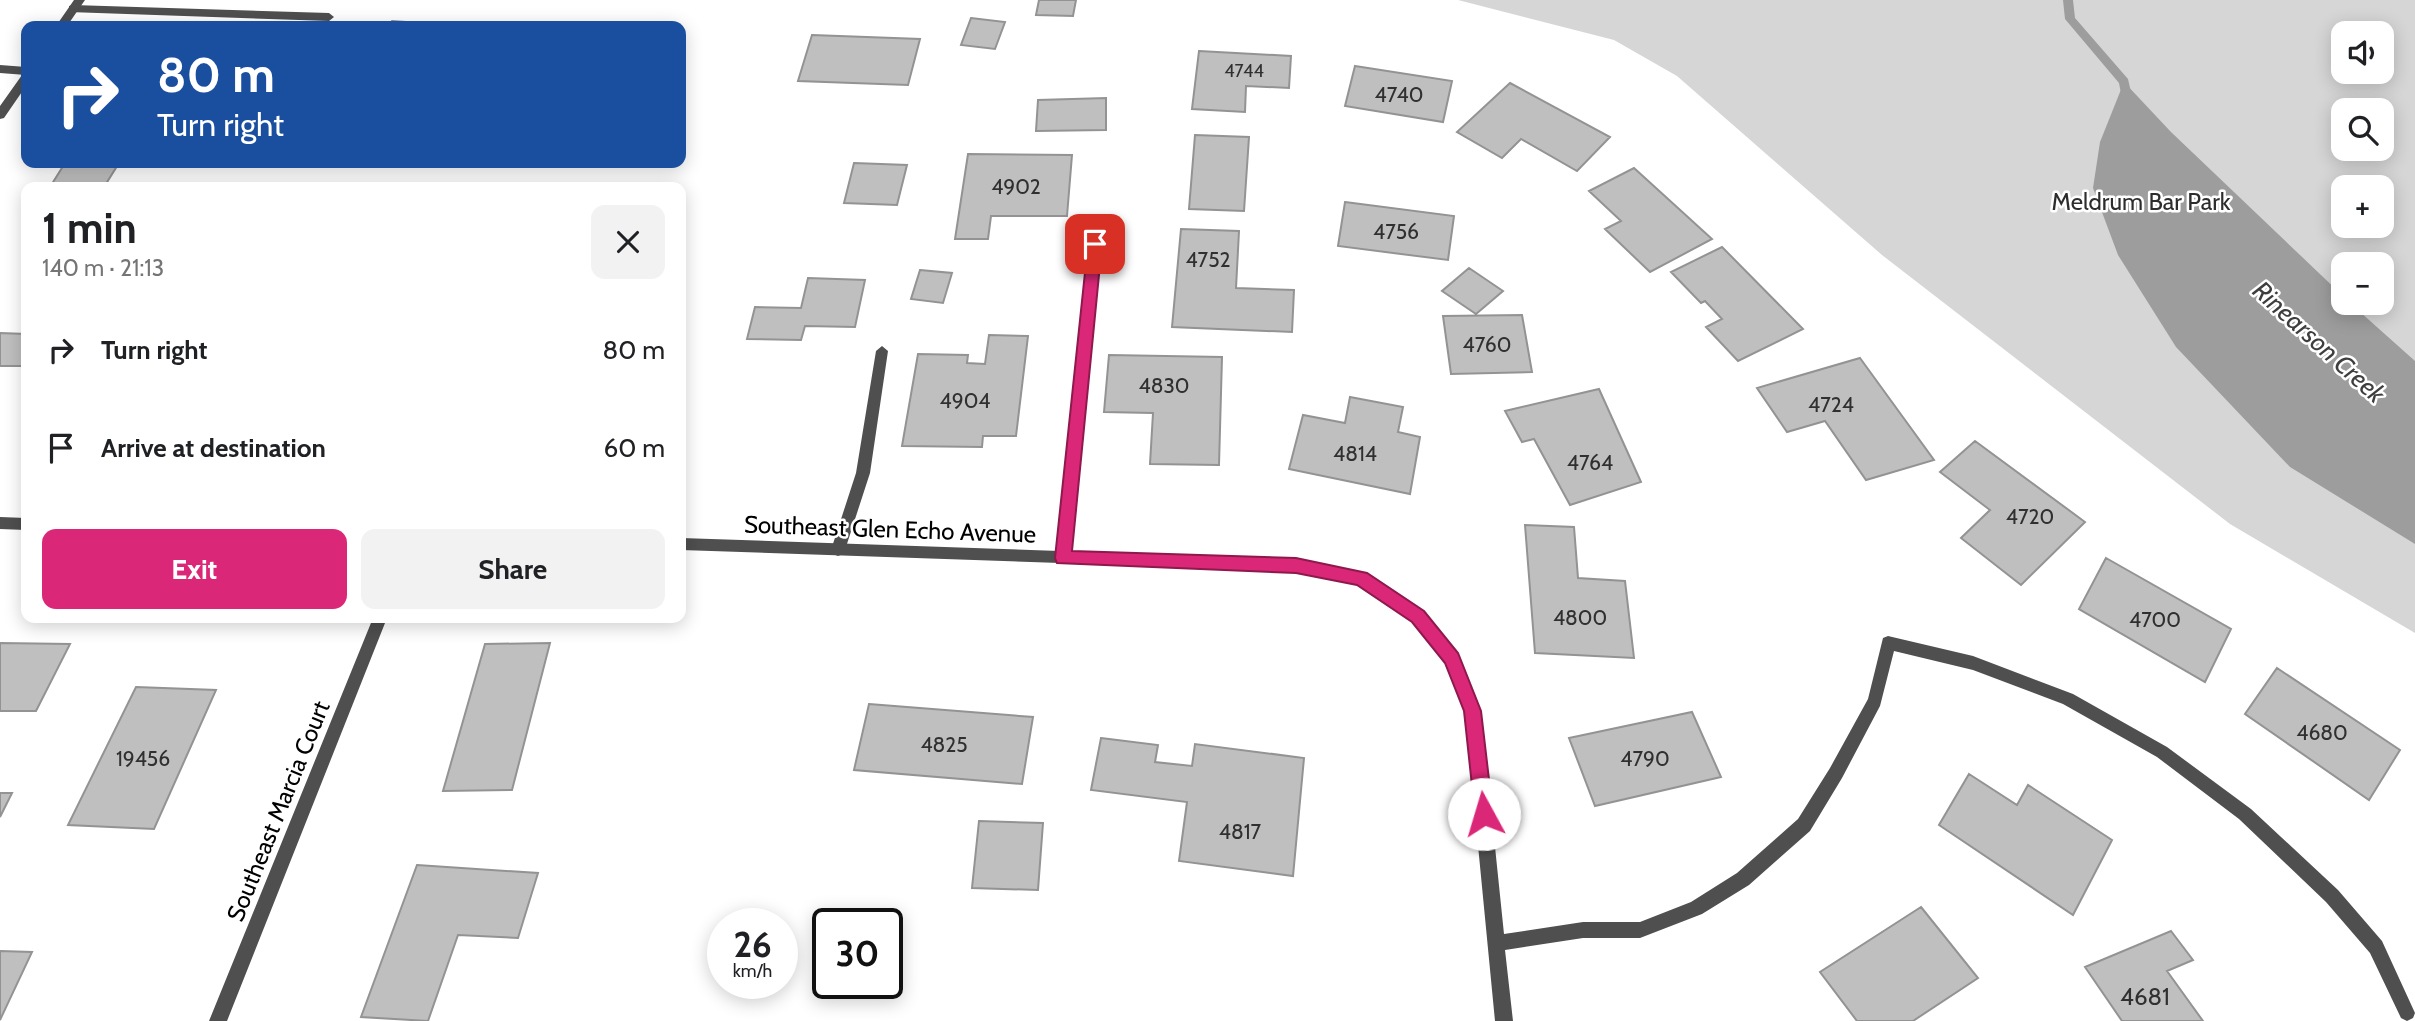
<!DOCTYPE html>
<meta charset="utf-8">
<style>
body{margin:0;font-family:Cabin,sans-serif;background:#f2f2f2;color:#202124;height:100vh;display:flex;flex-direction:column;font-size:26px;white-space:nowrap}
*{box-sizing:border-box;margin:0}
p{font-size:23px;color:#757577}
.icon{flex:none;width:38px;height:38px;fill:none;stroke:currentColor;stroke-width:2;stroke-linecap:round;stroke-linejoin:round}
.map{position:relative;flex:1;overflow:hidden}
.side{position:absolute;left:21px;top:182px;width:665px;height:441px;display:flex;flex-direction:column;background:#fff;border-radius:14px;box-shadow:0 4px 18px #0003}
.side>*{flex:none}
.top-card{position:absolute;left:21px;top:21px;width:665px;height:147px;border-radius:14px;box-shadow:0 4px 18px #0003;background:#1a4fa0;color:#fff;overflow:hidden}
.buttons{position:absolute;left:2331px;top:21px;display:grid;gap:14px}
.buttons a{display:grid;place-items:center;width:63px;height:63px;border-radius:14px;background:#fff;box-shadow:0 4px 18px #0003;font-size:35px}
.speed{position:absolute;left:707px;top:908px;display:flex;gap:14px;font-size:35px;font-weight:700;text-align:center}
.speed>*{display:grid;place-content:center;width:91px;height:91px;border-radius:50%;background:#fff;box-shadow:0 4px 18px #0003;line-height:1}
.speed small{font-size:18px;font-weight:400}
.speed .limit{border:4px solid #111;border-radius:10px;background:#fff;color:#111}
.pin{position:absolute;display:grid;place-items:center;width:60px;height:60px;color:#fff;margin:-30px;border-radius:14px;box-shadow:0 4px 10px #0006}
.me{position:absolute;width:77px;margin:-38px;rotate:354deg;stroke-linejoin:round;filter:drop-shadow(0 0 5px #0008)}
.turn{display:flex;align-items:center;gap:24px;height:147px;padding:0 21px;font-size:32px}
.turn .icon{width:91px;height:91px;stroke-width:2.5}
.turn b{display:block;font-size:49px;line-height:60px}
.round{display:grid;place-items:center;flex:none;width:74px;height:74px;border-radius:14px;background:#f2f2f2}
.headline{display:flex;align-items:center;justify-content:space-between;height:119px;padding:0 21px}
h1{font-size:42px;font-weight:700;line-height:52px}
.action{display:flex;gap:14px;margin-top:auto;padding:14px 21px}
.action a{flex:1;height:80px;border-radius:14px;background:#db2777;color:#fff;font-size:28px;font-weight:700;line-height:80px;text-align:center}
.action a+a{background:#f2f2f2;color:#202124}
ul{padding:0;list-style:none}
li{display:flex;align-items:center;gap:21px;height:98px;padding:0 21px}
li div{flex:1}
li b{display:block;font-size:26px}
li em{font-style:normal}
.map>svg:first-child{display:block}
</style>
<div class="map">
<svg width="2415" height="1021" viewBox="0 0 2415 1021">
<rect width="100%" height="100%" fill="#fff"/>
<!-- green -->
<path fill="#d6d6d6" fill-rule="evenodd" d="M1458 0H2415V633L2230 524 1882 255 1677 76 1614 40ZM2343 33H2382V72H2343ZM2343 110H2382V149H2343ZM2343 187H2382V226H2343ZM2343 264H2382V303H2343Z"/>
<!-- water -->
<path fill="#9d9d9d" d="M2124 82 2171 132 2343 296V303H2350L2415 361V544L2290 467 2176 347 2118 255 2093 188 2100 142Z"/>
<g fill="none" stroke-linecap="round" stroke-linejoin="round">
<!-- stream -->
<path fill="#9d9d9d" fill-rule="evenodd" d="M2063 0H2073L2075 18 2128 79 2133 101 2131 104H2123L2119 83 2065 19Z"/>
</g>
<!-- building -->
<path fill="#bfbfbf" stroke="#939393" stroke-width="2" d="M1039 0H1076L1073 16 1036 15Z
M971 18 1005 22 995 49 961 45Z
M392 21 464 26H388Z
M812 35 920 39 908 85 798 81Z
M1199 51 1291 56 1289 88 1246 86 1245 112 1192 109Z
M1355 66 1452 81 1443 122 1345 106Z
M1510 83 1610 137 1577 171 1521 139 1502 158 1457 132Z
M1106 98V130L1036 131 1038 100Z
M1195 135 1249 137 1244 211 1189 209Z
M968 154 1072 155 1067 216H991L988 239H955Z
M65 163H119L104 187H50Z
M854 163 907 165 897 205 844 203Z
M1634 168 1712 239 1650 272 1605 229 1621 221 1589 191Z
M1345 202 1454 216 1448 260 1338 246Z
M1181 229 1239 231 1236 288 1294 290 1292 332 1172 327Z
M1722 247 1803 329 1738 361 1706 327 1722 319 1705 301 1701 303 1671 272Z
M1469 268 1503 291 1476 314 1442 291Z
M920 270 952 273 943 303 911 299Z
M808 278 865 280 855 327 805 326 801 340 747 339 755 307 801 308Z
M1522 315 1532 372 1451 374 1443 316Z
M0 333 26 334V366H0Z
M989 335 1028 336 1016 436H983L982 447 902 446 918 354 968 355 967 363 985 364Z
M1109 355 1222 357 1219 465 1150 464 1153 413 1104 412Z
M1860 358 1934 460 1866 480 1825 421 1787 432 1757 388Z
M1599 389 1641 482 1570 505 1534 439 1522 442 1505 411Z
M1350 397 1403 407 1398 432 1420 437 1410 494 1289 469 1303 415 1345 423Z
M1975 441 2085 522 2021 585 1961 538 1990 510 1940 472Z
M1525 525 1574 527 1578 578 1625 581 1634 658 1535 653Z
M2106 558 2231 629 2205 682 2079 609Z
M0 643 70 644 36 711H0Z
M550 643 512 790 443 791 485 644Z
M2277 668 2400 750 2369 800 2245 714Z
M136 687 216 690 154 829 68 825Z
M869 704 1033 717 1022 784 854 770Z
M1692 712 1721 777 1595 806 1569 738Z
M1101 738 1158 745 1155 762 1192 766 1195 744 1304 758 1293 876 1179 861 1187 802 1091 790Z
M1969 774 2017 805 2028 785 2112 840 2073 915 1939 825Z
M0 793H12L0 817Z
M979 821 1043 823 1038 890 972 888Z
M417 865 538 873 518 938 458 935 428 1021 361 1017Z
M1921 907 1978 978 1913 1021H1857L1820 972Z
M2171 931 2193 960 2167 971 2203 1021H2122L2085 967Z
M0 951 32 952 0 1020Z"/>
<g fill="none" stroke-linecap="round" stroke-linejoin="round">
<!-- lane -->
<path fill="#4f4f4f" fill-rule="evenodd" d="M73 5 329 13 334 17 329 21 69 12V6Z
M0 65 26 67V75L0 73Z
M1095 239 1101 244 1070 558 1068 562 1063 564 1058 562 1056 558 1089 244Z
M882 346 888 351 870 473 845 550 843 554 838 556 833 554 831 550 856 473 876 351Z"/>
<!-- street -->
<path fill="#4f4f4f" fill-rule="evenodd" d="M74 0H85L67 26H56Z
M26 74V86L4 118 0 119V106L22 75Z
M0 517 26 518V530L0 529Z
M681 538 1296 559 1366 573 1423 611 1457 653 1481 711 1504 934 1583 922H1640L1691 902 1737 873 1798 819 1830 768 1868 699 1883 638 1888 636 1973 656 2073 694 2167 747 2251 809 2338 890 2382 941 2415 1013 2413 1018 2407 1021 2401 1018 2370 953 2326 902 2239 819 2157 757 2063 704 1973 670 1894 651 1880 706 1842 778 1810 831 1749 885 1702 914 1640 938H1583L1505 950 1513 1021H1495L1465 711 1446 662 1413 621 1358 584 1296 571 681 550Z
M373 618H387L227 1021H209Z"/>
</g>
<!-- route -->
<path fill="#db2777" stroke="#8e194d" stroke-width="2" d="M1095 239 1102 244 1072 551 1296 558 1367 573 1424 611 1458 653 1481 711 1493 814 1491 821 1484 823 1478 821 1475 814 1464 711 1445 663 1412 622 1357 585 1296 573 1057 563 1055 558 1088 244Z"/>
<g text-anchor="middle" dominant-baseline="central" stroke-width="5" stroke-linejoin="round" paint-order="stroke">
<!-- far-number labels -->
<g font-size="18" fill="#303030">
<text x="1244" y="71">4744</text>
</g>
<!-- number labels -->
<g font-size="21" fill="#303030">
<text x="1399" y="94">4740</text>
<text x="1016" y="186">4902</text>
<text x="1396" y="231">4756</text>
<text x="1208" y="259">4752</text>
<text x="1487" y="344">4760</text>
<text x="1164" y="385">4830</text>
<text x="965" y="400">4904</text>
<text x="1831" y="404">4724</text>
<text x="1355" y="453">4814</text>
<text x="1590" y="462">4764</text>
<text x="2030" y="516">4720</text>
<text x="1580" y="617">4800</text>
<text x="2155" y="619">4700</text>
<text x="2322" y="732">4680</text>
<text x="944" y="744">4825</text>
<text x="143" y="758">19456</text>
<text x="1645" y="758">4790</text>
<text x="1240" y="831">4817</text>
</g>
<!-- park labels -->
<g font-size="24" fill="#2d2d2d" stroke="#fff">
<text x="2141" y="201">Meldrum Bar Park</text>
</g>
<!-- street labels -->
<g font-size="24" fill="#000" stroke="#fff">
<text transform="translate(890 529) rotate(2)">Southeast Glen Echo Avenue</text>
<text transform="translate(278 811) rotate(-68)">Southeast Marcia Court</text>
</g>
<!-- near-number labels -->
<g font-size="24" fill="#303030">
<text x="2145" y="996">4681</text>
</g>
<!-- water labels -->
<g font-size="26" font-style="italic" fill="#3e3e3e" stroke="#fff">
<text transform="translate(2319 342) rotate(42)">Rinearson Creek</text>
</g>
</g>
</svg>
<div class="buttons">
<a><svg class="icon" aria-label="sound" viewBox="0 0 24 24"><path d="M4 9h4l5-4v14l-5-4H4zM17 9q2 3 0 6"/></svg></a>
<a><svg class="icon" aria-label="search" viewBox="0 0 24 24"><circle cx="10" cy="10" r="6"/><path d="M15 15l6 6"/></svg></a>
<a>+</a>
<a>−</a>
</div>
<div class="speed"><div>26<small>km/h</small></div><div class="limit">30</div></div>
<div class="pin" style="left:1095px;top:244px;background:#d93025"><svg class="icon" aria-label="arrive" viewBox="0 0 24 24"><path d="M6 21V4h12l-3 4 3 4H6"/></svg></div>
<svg class="me" style="left:1484px;top:814px" viewBox="-20 -20 40 40"><circle r="19" fill="#fff"/><path d="M0-13L10 11 0 6-10 11z" fill="#db2777"/></svg>
<div class="top-card">
<div class="turn"><svg class="icon" aria-label="right" viewBox="0 0 24 24"><path d="M7 20v-9h11M14 6l5 5-5 5"/></svg><div><b>80 m</b>Turn right</div></div>
</div>
<section class="side">
<div class="headline"><div><h1>1 min</h1><p>140 m · 21:13</p></div><a class="round"><svg class="icon" aria-label="close" viewBox="0 0 24 24"><path d="M6 6l12 12M18 6L6 18"/></svg></a></div>
<ul>
<li><svg class="icon" aria-label="right" viewBox="0 0 24 24"><path d="M7 20v-9h11M14 6l5 5-5 5"/></svg><div><b>Turn right</b></div><em>80 m</em></li>
<li><svg class="icon" aria-label="arrive" viewBox="0 0 24 24"><path d="M6 21V4h12l-3 4 3 4H6"/></svg><div><b>Arrive at destination</b></div><em>60 m</em></li>
</ul>
<div class="action"><a>Exit</a><a>Share</a></div>
</section>
</div>
